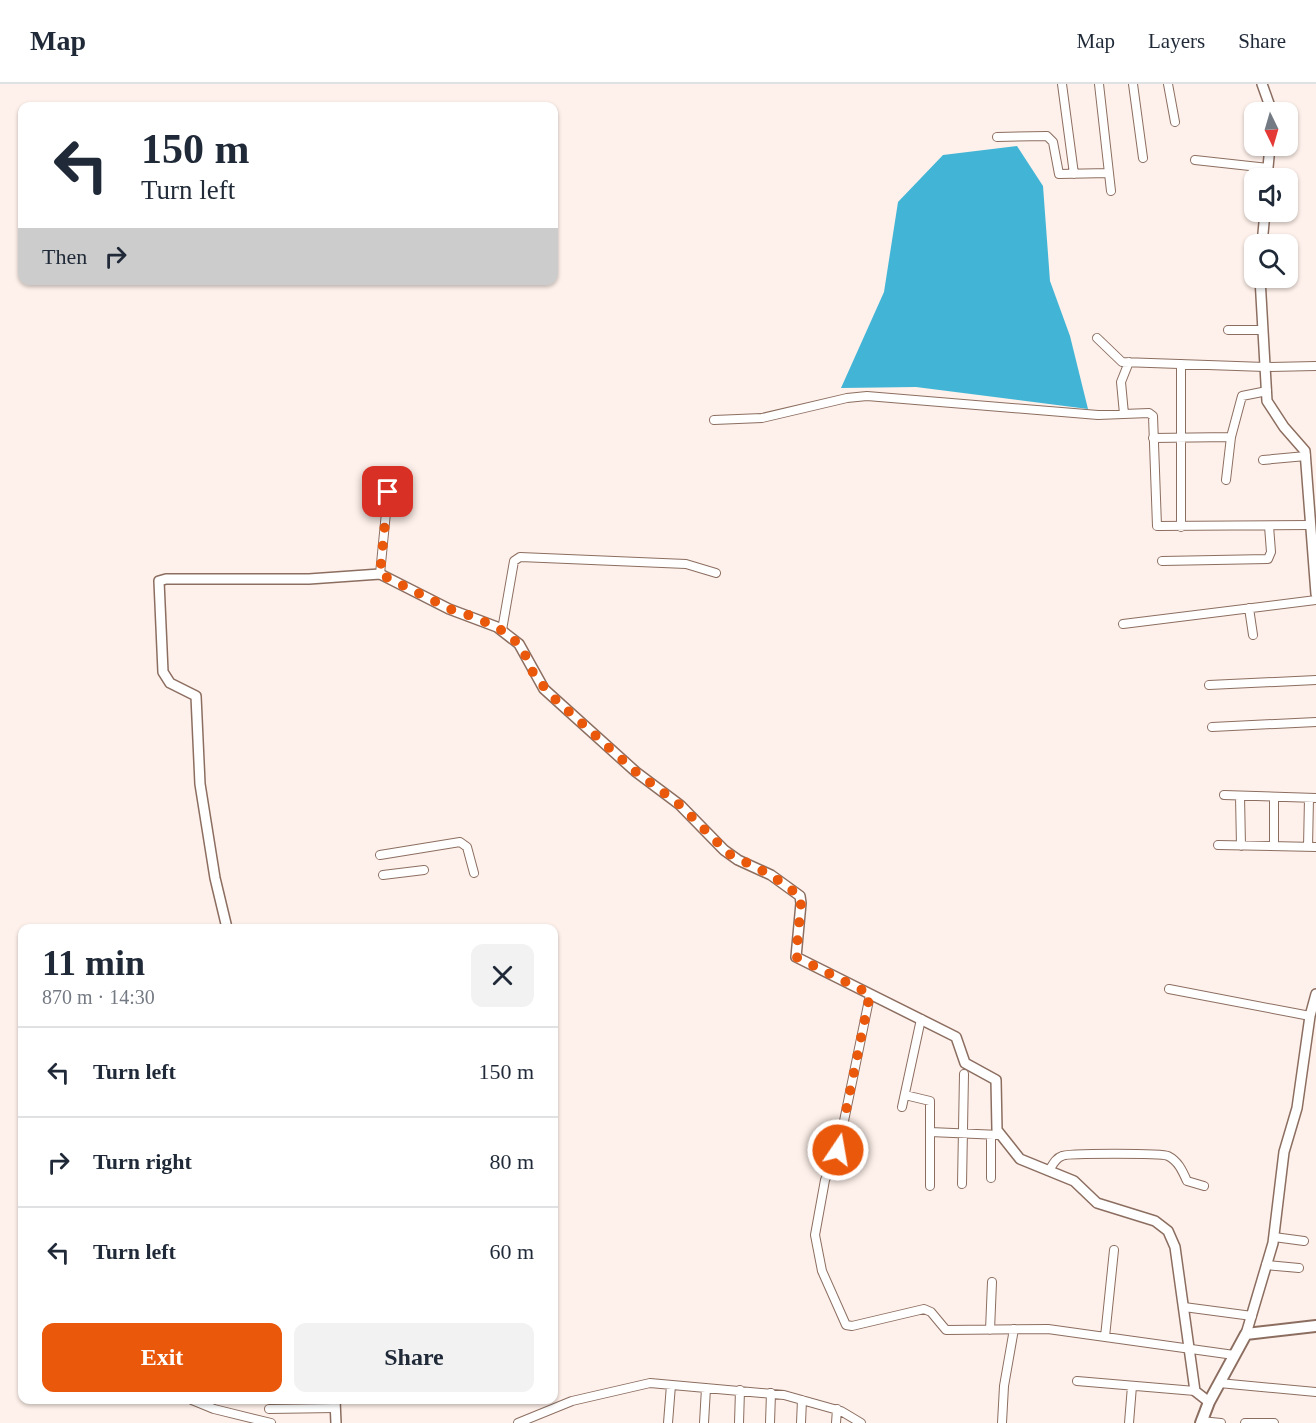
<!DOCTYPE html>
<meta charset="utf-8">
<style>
body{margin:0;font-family:"Times New Roman",serif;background:#f2f2f3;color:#1f2937;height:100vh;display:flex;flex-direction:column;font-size:22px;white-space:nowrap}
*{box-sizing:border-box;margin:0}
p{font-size:20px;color:#747a83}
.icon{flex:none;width:33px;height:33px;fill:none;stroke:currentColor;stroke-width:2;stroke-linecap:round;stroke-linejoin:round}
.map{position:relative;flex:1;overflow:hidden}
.details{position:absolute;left:18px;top:840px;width:540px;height:480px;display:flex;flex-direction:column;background:#fff;border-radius:12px;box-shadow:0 2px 4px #0004}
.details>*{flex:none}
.banner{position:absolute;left:18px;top:18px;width:540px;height:183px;border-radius:12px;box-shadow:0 2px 4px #0004;background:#fff;color:#1f2937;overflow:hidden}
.needle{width:39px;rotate:175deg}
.controls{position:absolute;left:1244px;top:18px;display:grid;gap:12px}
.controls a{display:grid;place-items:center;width:54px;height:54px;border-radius:12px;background:#fff;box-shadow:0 2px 4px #0004;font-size:30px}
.pin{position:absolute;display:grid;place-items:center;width:51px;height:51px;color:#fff;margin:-26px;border-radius:12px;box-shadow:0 3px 9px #0006}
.me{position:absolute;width:66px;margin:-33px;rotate:12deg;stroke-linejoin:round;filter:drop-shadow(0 0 4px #0008)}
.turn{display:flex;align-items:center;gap:21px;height:126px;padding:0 24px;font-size:27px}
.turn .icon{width:78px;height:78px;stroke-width:2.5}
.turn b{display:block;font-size:42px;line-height:51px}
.then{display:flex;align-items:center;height:57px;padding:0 24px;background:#0003;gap:12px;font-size:22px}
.round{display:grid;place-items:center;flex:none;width:63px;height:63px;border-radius:12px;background:#f2f2f3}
.overview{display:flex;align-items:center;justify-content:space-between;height:102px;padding:0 24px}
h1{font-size:36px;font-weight:800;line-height:45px}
.action{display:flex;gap:12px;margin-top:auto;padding:12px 24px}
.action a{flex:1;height:69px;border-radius:12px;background:#ea580c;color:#fff;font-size:24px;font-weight:800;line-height:69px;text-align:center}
.action a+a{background:#f2f2f3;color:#1f2937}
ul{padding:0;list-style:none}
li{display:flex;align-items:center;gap:18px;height:90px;padding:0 24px;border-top:2px solid #e0e1e3}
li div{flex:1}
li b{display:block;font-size:22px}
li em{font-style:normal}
header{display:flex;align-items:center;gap:36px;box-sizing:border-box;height:84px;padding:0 30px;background:#fff;border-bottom:2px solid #e0e1e3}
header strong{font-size:28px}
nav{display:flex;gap:33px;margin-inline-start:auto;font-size:21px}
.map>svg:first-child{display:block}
</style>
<header>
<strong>Map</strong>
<nav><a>Map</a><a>Layers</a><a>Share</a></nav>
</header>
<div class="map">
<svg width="1316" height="1339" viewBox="0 0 1316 1339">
<rect width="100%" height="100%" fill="#fef0ea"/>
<!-- water -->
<path fill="#42b5d6" d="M1017 62 1043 102 1050 197 1070 252 1088 325 916 303 841 304 884 208 898 118 943 71Z"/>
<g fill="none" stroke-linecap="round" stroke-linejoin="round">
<defs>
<path id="minor" d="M1062 0 1074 90
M1099 0 1111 107
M1133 0 1143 74
M1168 0 1175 38
M997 53 1047 52 1053 58 1059 90 1109 89
M1195 76 1268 84
M1228 246H1262
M1097 254 1122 278 1265 283 1316 282
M1181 280V443
M1124 330 1121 298 1129 278
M714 336 762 334 847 314 867 312 1098 331 1149 329 1153 332 1157 442 1311 441
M1153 354 1231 353
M1263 376 1306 372
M1226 396 1231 353 1242 312 1267 307
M1162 477 1268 475 1271 468 1269 442
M380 490 388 408
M1249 524 1253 551
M1123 540 1316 516
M502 546 514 477 520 473 686 480 716 489
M1209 601 1316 596
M1212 643 1316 638
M1224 711 1316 714
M1240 712 1241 762
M1274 713V762
M1218 761 1316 763
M1308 763 1309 714
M380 771 460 758 467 763 474 789
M383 791 424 786
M1169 905 1310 932
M870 911 838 1066 825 1096 815 1151 822 1187 846 1241 852 1242 924 1225 931 1228 946 1246 1048 1245 1234 1271
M905 1011 930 1017V1102
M902 1023 921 935
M930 1048 1000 1051
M1050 1085C1053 1080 1056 1074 1062 1072 1067 1069 1162 1069 1168 1072 1178 1077 1182 1086 1187 1097L1204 1102
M991 1094V1051
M962 1100 964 990
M1274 1153 1304 1157
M1266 1181 1299 1184
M1184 1223 1252 1232
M990 1246 992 1198
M1105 1253 1114 1166
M1077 1297 1195 1307
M1219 1299 1316 1308
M192 1316 214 1325 271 1339
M269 1325 335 1324
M1201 1337 1221 1339
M518 1339 572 1317 650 1299 784 1311 841 1327 861 1339
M668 1339 671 1301
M704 1339 706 1304
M739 1339 740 1306
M770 1339 771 1309
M801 1339 802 1316
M836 1339 837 1325
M1002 1339 1004 1302 1014 1245
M1129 1339 1132 1302
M1245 1339H1274"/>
<path id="tertiary" d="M1262 0 1272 28
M1267 94 1270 62
M1262 160 1265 128
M1260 194 1267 317 1284 343 1305 367 1316 510
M227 844 215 794 200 700 196 612 170 599 163 588 159 497 166 495H309L380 490 449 525 497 543 519 560 544 605 636 688 680 721 724 766 738 776 771 791 800 812 801 819 796 873 956 953 965 979 996 996 997 1046 1020 1075 1074 1097 1097 1119 1155 1137 1168 1147 1175 1163 1195 1307 1209 1318
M1246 1250 1273 1159 1284 1068 1297 1024 1310 932 1316 910
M335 1316 336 1339"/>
<path id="secondary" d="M1201 1339 1209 1318 1246 1250 1316 1242"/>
</defs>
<!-- minor casing -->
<use href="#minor" stroke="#8c6e60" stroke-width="10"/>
<!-- tertiary casing -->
<use href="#tertiary" stroke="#8c6e60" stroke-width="12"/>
<!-- secondary casing -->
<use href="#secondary" stroke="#8c6e60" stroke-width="14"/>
<!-- minor -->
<use href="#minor" stroke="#fff" stroke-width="8"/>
<!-- tertiary -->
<use href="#tertiary" stroke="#fff" stroke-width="9"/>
<!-- secondary -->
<use href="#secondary" stroke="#fff" stroke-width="10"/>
</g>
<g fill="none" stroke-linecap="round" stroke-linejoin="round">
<!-- route -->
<path stroke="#ea580c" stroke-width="10" stroke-dasharray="0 18" d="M388 408 380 490 450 525 477 534 507 549 522 564 535 593 556 616 636 688 680 721 729 770 771 791 800 812 801 819 796 873 870 910 838 1066"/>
</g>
</svg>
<div class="controls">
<a><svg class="needle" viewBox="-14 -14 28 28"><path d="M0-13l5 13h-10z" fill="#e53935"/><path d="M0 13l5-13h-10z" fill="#747a83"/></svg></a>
<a><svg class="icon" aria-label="sound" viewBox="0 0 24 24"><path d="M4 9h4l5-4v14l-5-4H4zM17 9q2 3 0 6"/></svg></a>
<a><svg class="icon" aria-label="search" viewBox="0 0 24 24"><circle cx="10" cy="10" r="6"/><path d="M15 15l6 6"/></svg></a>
</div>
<div class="pin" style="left:388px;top:408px;background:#d93025"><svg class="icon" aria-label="arrive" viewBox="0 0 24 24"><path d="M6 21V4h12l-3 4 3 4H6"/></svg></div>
<svg class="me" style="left:838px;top:1066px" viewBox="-20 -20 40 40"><circle r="17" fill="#ea580c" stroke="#fff" stroke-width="3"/><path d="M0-11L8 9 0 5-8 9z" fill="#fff"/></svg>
<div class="banner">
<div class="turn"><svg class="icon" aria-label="left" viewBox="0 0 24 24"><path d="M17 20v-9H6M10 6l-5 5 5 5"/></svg><div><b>150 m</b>Turn left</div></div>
<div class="then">Then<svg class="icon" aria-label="right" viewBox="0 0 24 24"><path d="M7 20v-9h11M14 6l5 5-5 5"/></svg></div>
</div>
<section class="details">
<div class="overview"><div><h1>11 min</h1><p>870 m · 14:30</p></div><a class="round"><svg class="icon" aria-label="close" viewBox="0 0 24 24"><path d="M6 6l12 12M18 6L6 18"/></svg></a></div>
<ul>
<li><svg class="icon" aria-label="left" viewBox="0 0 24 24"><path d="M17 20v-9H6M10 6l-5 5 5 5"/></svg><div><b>Turn left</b></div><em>150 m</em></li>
<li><svg class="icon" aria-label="right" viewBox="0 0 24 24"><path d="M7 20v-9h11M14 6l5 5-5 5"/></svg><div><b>Turn right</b></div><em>80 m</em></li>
<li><svg class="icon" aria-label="left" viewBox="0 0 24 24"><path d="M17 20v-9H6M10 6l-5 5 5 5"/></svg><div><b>Turn left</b></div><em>60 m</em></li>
</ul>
<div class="action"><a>Exit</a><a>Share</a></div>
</section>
</div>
